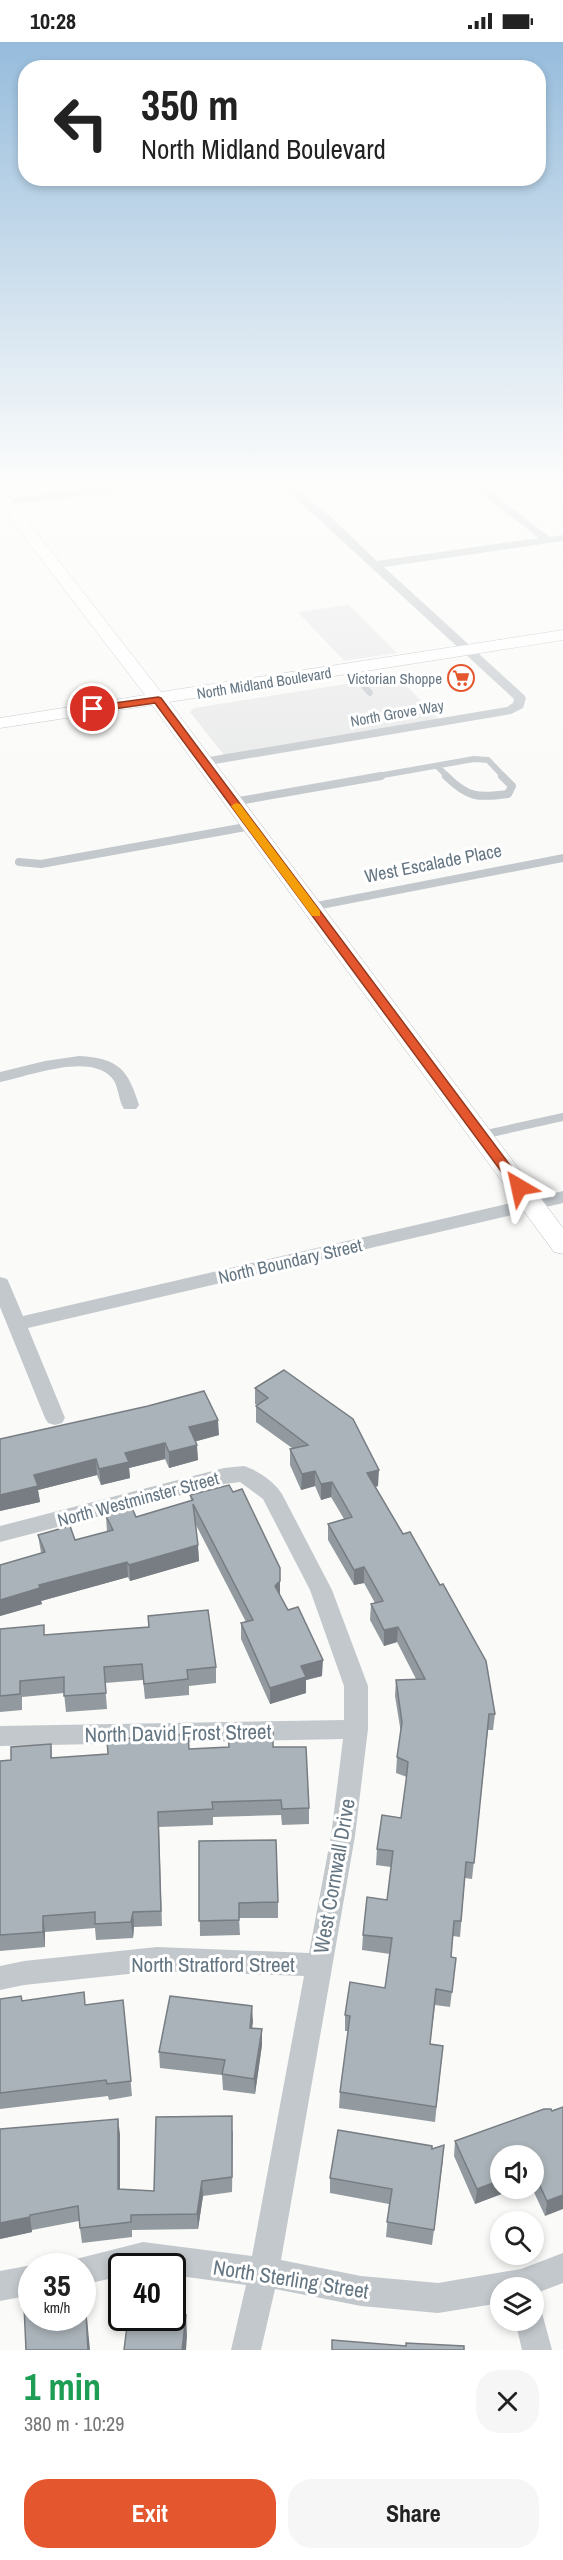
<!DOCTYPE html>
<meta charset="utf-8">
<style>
body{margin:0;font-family:"Archivo Narrow",sans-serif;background:#f6f6f6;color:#222;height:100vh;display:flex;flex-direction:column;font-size:22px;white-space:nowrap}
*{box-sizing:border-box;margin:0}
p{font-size:20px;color:#767676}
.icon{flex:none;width:33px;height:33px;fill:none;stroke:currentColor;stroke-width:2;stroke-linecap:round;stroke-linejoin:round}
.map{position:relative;height:2308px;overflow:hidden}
.panel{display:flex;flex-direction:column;background:#fff;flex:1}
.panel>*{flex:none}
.banner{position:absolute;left:18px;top:18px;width:528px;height:126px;border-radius:24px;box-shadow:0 3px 9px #0003;background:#fff;color:#222;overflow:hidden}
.controls{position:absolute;left:490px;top:2103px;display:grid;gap:12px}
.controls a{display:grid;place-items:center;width:54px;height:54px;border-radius:50%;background:#fff;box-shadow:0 3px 9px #0003;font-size:30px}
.speed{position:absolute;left:18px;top:2211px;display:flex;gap:12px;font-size:30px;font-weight:700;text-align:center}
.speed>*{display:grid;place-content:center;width:78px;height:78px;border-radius:50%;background:#fff;box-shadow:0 3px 9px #0003;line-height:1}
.speed small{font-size:15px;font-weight:400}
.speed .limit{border:3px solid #111;border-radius:9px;background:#fff;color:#111}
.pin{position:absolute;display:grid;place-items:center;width:51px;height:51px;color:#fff;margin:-26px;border:3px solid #fff;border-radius:50%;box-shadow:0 2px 6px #0007}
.me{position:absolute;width:66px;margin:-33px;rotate:324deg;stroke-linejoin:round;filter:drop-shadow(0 0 4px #0008)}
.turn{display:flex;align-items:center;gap:21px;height:126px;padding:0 24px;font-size:27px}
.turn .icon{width:78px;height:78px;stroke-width:2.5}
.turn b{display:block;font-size:42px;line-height:51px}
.round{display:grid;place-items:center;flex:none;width:63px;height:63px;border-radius:24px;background:#f6f6f6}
.summary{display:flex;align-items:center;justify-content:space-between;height:102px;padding:0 24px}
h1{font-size:36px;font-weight:700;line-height:45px;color:#1e9e55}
.action{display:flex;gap:12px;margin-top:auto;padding:12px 24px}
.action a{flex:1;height:69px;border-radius:24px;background:#e4572e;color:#fff;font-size:24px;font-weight:700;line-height:69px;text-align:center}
.action a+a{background:#f6f6f6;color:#222}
.status{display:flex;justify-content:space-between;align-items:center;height:42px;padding:0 30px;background:#fff;direction:ltr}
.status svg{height:16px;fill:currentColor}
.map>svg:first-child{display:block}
</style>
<div class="status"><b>10:28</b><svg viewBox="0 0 49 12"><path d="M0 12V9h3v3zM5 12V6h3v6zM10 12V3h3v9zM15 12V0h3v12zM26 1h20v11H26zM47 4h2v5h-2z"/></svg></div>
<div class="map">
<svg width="563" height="2308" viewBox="0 0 563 2308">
<rect width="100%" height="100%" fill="#fafaf8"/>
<!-- built -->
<path fill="#e8e9e9" d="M349 563 397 611 344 619 298 570Z
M397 634 439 677 224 713 190 670 194 666Z"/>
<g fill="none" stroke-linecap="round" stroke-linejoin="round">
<defs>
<path id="secondary" d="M0 449 5 450 161 650 563 588V598L169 660 563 1186V1212L554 1210 152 663 0 686V676L145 653 0 463Z"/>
</defs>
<!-- secondary casing -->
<use href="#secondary" stroke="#b3babf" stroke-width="1"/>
<!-- lane-far1 -->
<path stroke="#c3c8cc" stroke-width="6" d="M349 627 370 651
M437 724 448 735
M372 735 474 717 488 718 504 735"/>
<!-- lane -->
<path stroke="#c3c8cc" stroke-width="8" d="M446 734C468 756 478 756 508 752L512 744 502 734
M233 760 381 734
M19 820 41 822 251 784
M482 1093 563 1075"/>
<!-- street -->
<path fill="#c3c8cc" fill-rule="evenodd" d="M271 439C296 436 356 500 377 519L539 496 465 439H476L550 495 563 493V499L384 525 524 653 526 656 523 666 511 672 203 724 198 723 196 720 203 716 507 665 513 661 514 657 300 460Z
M129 442 133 443V447L5 463 0 460 5 457Z
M563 812V820L311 869 304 865 311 861Z
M79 1014C118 1016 128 1027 139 1063L136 1067H124C118 1058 119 1044 112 1036 90 1010 29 1034 0 1040V1030L45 1019Z
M563 1149V1161L28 1286 65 1376 62 1381 55 1383 48 1381 45 1376 0 1265V1235L7 1237 9 1241 23 1274Z
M244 1424C257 1428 275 1440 282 1452L332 1548 368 1644V1687L355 1794 281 2218 361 2234 438 2241 521 2227 563 2211V2241L534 2252V2246H501V2261L438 2271 361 2264 275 2247 261 2308H231L246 2243 172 2233V2224H122V2234L82 2243V2224H69L72 2218 143 2200 252 2214 304 1934 157 1929 24 1943 0 1948V1924L24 1919 157 1905 309 1911 331 1794 343 1697 0 1704V1684L344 1678V1644L310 1548 263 1457 240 1440 224 1442 0 1500V1484L224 1426Z
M32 2223 35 2224H32V2253L0 2259V2229Z
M534 2265 541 2267 552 2308H522L515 2278H534Z"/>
<!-- secondary -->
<use href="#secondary" fill="#fff" fill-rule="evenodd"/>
</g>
<!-- wall -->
<path fill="#929a9f" d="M284 1328 378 1444 375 1445 495 1672 493 1688H488L472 1837 465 1836 460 1895 453 1894 451 1915 456 1916 450 1965 435 1963 430 2002 443 2004 435 2080 339 2066 340 2050 348 1989H345V1973L385 1946 390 1912 362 1908 363 1893 387 1858 391 1825 376 1823 377 1807 401 1776 407 1735 396 1731 397 1715 401 1691 395 1654 396 1638 416 1637 397 1600 384 1604 370 1578 371 1562 375 1561 364 1541 354 1543 328 1498V1482L344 1477 331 1455 321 1458 315 1444 301 1448 290 1423V1407L292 1406 256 1380V1364L257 1363 255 1362V1346Z
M219 1393 196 1399 198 1418 169 1426 165 1417 129 1426 130 1436 101 1443 97 1433 38 1448 40 1460 0 1469V1397Z
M190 1453 280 1553 322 1634 306 1638V1651L270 1662 241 1597V1581L246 1580 196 1483 199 1519 130 1539 128 1535 41 1559 42 1562 0 1574V1523L41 1511 38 1493 75 1498 107 1490 106 1474 136 1475 191 1459Z
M148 1574 216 1625V1641L189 1644V1653L145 1657 143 1638 105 1641 107 1667 66 1670 64 1651 22 1655V1668L0 1670V1587L45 1593 148 1585Z
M51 1702 52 1716 189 1707 273 1705 309 1766V1782L282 1783 281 1773 213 1775V1783L159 1785 162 1884 134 1885 133 1896 96 1898 95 1886 45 1890V1905L0 1909V1719L11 1718Z
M199 1799 278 1860V1876H239L240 1893 200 1894Z
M0 1957 85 1963 123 1958 132 2054 109 2058 108 2054 0 2067Z
M252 1964V1986L262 2003 255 2052 223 2048 222 2033 160 2026 159 2010Z
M563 2065 545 2174 532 2146H534V2114L501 2146H517L475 2162 454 2114 455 2099Z
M233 2089 232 2150 203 2154 198 2187 132 2188V2195L82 2201 79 2179 32 2188V2190L0 2197 120 2092V2147L154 2149Z
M432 2107 443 2118 432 2203 386 2195 389 2162 330 2151V2136Z"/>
<!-- shaded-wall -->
<path fill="#777d82" d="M218 1378 219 1393 190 1401 189 1385Z
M165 1401V1417L129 1426 130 1436 101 1443 99 1427 125 1411Z
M197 1403 198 1418 169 1426V1410Z
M96 1417 97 1433 38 1448 40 1460 0 1469V1453L34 1433Z
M379 1428 378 1444 366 1447 367 1431Z
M315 1429V1444L301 1448 302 1432Z
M332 1440 331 1455 321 1458V1442Z
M198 1503 199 1519 130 1539 129 1523Z
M127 1520 128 1535 41 1559 42 1562 0 1574V1558L39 1543Z
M364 1525V1541L354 1543V1528Z
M280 1526V1555L275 1544Z
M398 1585 397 1600 384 1604V1588Z
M323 1618 322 1634 306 1638V1651L270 1662V1646L301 1624Z
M133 1870 134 1885 133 1896 131 1880Z
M43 1874 45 1890V1905L43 1890Z
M252 1964 253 1980 250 2001V1986Z
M262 1987V2003L255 2052 254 2037Z
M118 2077 120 2092V2162L118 2147Z
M501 2138V2146H517L475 2162 477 2147Z
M202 2139 203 2154 198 2187 197 2172Z
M563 2153V2167L545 2174 547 2159Z
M30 2175 32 2190 0 2197V2181Z
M85 2255 87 2276 90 2308H88Z
M186 2273 187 2294 186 2308H182Z"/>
<!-- building -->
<path fill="#aab3b9" stroke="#777d82" stroke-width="1.5" d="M284 1328 353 1377 379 1428 367 1431 403 1492 410 1490 440 1543 443 1542 486 1619 495 1672H489L474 1821 466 1820 461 1879H454L451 1915 456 1916 452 1950 436 1947 430 2002 443 2004 436 2065 340 2050 350 1974 345 1973 350 1940 385 1946 392 1896 363 1893 367 1855 387 1858 393 1809 377 1807 382 1773 401 1776 406 1739 408 1720 397 1715 402 1680 396 1638 425 1637 398 1585 384 1588 371 1562 383 1559 364 1525 354 1528 328 1482 352 1475 332 1440 321 1442 315 1429 302 1432 290 1407 308 1403 256 1364 268 1356 255 1346Z
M204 1349 218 1378 189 1385 197 1403 169 1410 165 1401 125 1411 129 1420 99 1427 96 1417 34 1433 38 1444 0 1453V1397L148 1364Z
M229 1443 233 1450 242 1447 280 1526V1539L275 1544 288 1568 298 1565 323 1618 301 1624 306 1635 270 1646 241 1581 253 1578 193 1462 198 1503 129 1523 127 1520 39 1543 40 1546 0 1558V1523L45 1510 38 1493 70 1484 75 1498 113 1488 106 1474 132 1466 136 1475 193 1458 190 1453Z
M208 1568 216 1625 187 1628 188 1637 144 1642 142 1622 104 1625 106 1651 64 1654V1635L20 1639V1652L0 1654V1587L44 1583V1593L149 1585 148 1574Z
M273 1690V1705H306L309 1766 282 1767 281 1758 212 1760 213 1767 158 1770 161 1869 133 1870 131 1880 95 1882V1870L43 1874V1890L0 1893V1719L11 1718V1705L51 1702V1716L108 1712 107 1698 188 1692 189 1707 229 1705 228 1692Z
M276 1798 278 1860 239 1861V1878L199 1879V1799Z
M84 1950 85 1963 123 1958 131 2039 107 2042 106 2038 0 2051V1957L21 1954 22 1959Z
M170 1954 252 1964 250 1986 262 1987 254 2037 222 2032 225 2018 159 2010Z
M563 2065V2153L547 2159 534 2131V2114H501V2138L477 2147 455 2099 544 2067H551L552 2069Z
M232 2074V2135L202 2139 197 2172 131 2173V2180L80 2186 78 2164 30 2173V2175L0 2181V2087L118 2077V2147L154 2149 156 2075Z
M338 2088 432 2104V2107L444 2103 434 2188 387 2180 392 2147 330 2136Z
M82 2255H85L88 2308H26L24 2263 32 2262V2276H82Z
M172 2272 186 2273 182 2308H124L128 2276H172Z
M332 2298 406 2304V2301L464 2304V2308H332Z"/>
<!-- sky -->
<linearGradient id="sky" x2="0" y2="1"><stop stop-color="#96bcdc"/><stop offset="0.58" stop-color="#fdfdfc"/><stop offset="1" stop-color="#fdfdfc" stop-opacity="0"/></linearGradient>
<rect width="563" height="762" fill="url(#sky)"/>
<!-- route -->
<path fill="#e4572e" stroke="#94391e" stroke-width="1.5" d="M158 655 161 656 524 1142 526 1145 524 1148H515L155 661 93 670 89 667 93 664Z"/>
<!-- slow -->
<path fill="#f59e0b" d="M236 761 240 762 320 869V874H312L231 764Z"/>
<!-- icons -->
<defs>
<symbol id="supermarket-ring" viewBox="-11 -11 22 22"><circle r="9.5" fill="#fff" stroke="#e4572e" stroke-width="1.5"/><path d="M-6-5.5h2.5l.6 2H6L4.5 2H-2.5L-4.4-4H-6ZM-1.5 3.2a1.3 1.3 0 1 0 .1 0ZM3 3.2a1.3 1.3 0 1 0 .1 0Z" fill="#e4572e"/></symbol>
</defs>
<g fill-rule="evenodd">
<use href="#supermarket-ring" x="446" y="621" width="30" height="30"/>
</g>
<g text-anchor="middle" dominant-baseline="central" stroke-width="6" stroke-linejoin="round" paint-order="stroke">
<!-- far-poi labels -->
<g font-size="15" fill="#657683" stroke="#fff" text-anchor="end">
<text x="442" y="636">Victorian Shoppe</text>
</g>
<!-- far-street labels -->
<g font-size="15" fill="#657683" stroke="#fff">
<text transform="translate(264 641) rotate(-9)">North Midland Boulevard</text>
<text transform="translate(397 671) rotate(-10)">North Grove Way</text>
</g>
<!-- street labels -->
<g font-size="18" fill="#657683" stroke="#fff">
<text transform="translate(433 821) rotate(-11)">West Escalade Place</text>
<text transform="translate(290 1219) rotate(-13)">North Boundary Street</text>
<text transform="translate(138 1457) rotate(-15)">North Westminster Street</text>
</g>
<!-- near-street labels -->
<g font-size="21" fill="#657683" stroke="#fff">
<text transform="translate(178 1691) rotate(-1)">North David Frost Street</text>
<text transform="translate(334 1834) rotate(-80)">West Cornwall Drive</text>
<text x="213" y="1922">North Stratford Street</text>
<text transform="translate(291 2237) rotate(9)">North Sterling Street</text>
</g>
</g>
</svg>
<div class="controls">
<a><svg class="icon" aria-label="sound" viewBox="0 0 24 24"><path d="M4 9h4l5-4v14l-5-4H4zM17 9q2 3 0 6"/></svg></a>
<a><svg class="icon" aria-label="search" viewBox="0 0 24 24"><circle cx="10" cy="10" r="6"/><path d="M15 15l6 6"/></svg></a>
<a><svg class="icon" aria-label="layers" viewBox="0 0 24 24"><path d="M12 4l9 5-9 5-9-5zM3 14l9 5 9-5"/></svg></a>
</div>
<div class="speed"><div>35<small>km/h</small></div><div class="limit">40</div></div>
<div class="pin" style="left:93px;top:667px;background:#d93025"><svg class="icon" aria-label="arrive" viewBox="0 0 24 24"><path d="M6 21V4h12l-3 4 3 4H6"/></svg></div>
<svg class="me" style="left:519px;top:1145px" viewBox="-20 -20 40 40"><path d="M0-17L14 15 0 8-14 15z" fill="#e4572e" stroke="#fff" stroke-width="4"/></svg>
<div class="banner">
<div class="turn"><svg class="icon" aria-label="left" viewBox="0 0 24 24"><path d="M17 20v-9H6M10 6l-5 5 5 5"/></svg><div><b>350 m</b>North Midland Boulevard</div></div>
</div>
</div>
<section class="panel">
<div class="summary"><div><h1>1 min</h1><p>380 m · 10:29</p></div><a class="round"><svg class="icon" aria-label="close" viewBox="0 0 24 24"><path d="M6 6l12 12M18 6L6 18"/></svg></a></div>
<div class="action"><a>Exit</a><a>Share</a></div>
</section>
